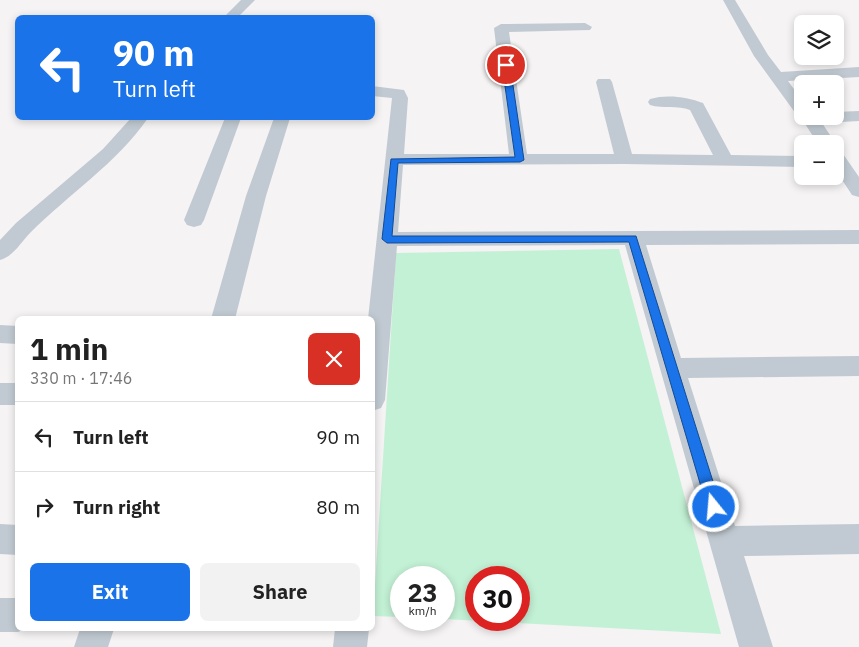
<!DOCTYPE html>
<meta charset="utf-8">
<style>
body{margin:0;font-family:"IBM Plex Sans",sans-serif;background:#f2f2f2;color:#222;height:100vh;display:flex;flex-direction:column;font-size:19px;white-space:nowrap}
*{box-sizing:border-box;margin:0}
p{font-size:16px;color:#767676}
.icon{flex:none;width:28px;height:28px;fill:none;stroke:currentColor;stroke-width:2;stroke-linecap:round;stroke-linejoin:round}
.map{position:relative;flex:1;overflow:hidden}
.drawer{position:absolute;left:15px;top:316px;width:360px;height:315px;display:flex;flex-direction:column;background:#fff;border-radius:8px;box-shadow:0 2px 8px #0003}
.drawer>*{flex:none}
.top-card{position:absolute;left:15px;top:15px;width:360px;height:105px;border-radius:8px;box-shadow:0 2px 8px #0003;background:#1a73e8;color:#fff;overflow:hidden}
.tools{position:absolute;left:794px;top:15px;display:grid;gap:10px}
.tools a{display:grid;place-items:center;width:50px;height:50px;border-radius:8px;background:#fff;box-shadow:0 2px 8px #0003;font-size:25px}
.speed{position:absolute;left:390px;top:566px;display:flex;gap:10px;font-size:25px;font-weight:700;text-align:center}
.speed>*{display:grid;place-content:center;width:65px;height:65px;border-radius:50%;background:#fff;box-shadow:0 2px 8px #0003;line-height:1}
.speed small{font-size:12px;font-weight:400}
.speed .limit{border:8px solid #d22;background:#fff;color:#111}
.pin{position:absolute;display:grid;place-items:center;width:42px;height:42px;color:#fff;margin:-21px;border:2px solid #fff;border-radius:50%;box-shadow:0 1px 5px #0007}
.me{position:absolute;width:55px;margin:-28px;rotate:343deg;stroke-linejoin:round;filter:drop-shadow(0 0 4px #0008)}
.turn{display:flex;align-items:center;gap:18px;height:105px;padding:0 15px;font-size:22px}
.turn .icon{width:65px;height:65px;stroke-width:2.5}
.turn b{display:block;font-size:35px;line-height:42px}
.round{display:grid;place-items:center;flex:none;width:52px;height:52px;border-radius:8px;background:#f2f2f2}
.summary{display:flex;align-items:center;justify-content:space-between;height:85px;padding:0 15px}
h1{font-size:30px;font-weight:700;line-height:38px}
.cta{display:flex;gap:10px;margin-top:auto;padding:10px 15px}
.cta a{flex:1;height:58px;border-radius:8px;background:#1a73e8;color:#fff;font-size:20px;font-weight:700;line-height:58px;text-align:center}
.cta a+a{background:#f2f2f2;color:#222}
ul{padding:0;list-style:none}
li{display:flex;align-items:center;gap:15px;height:70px;padding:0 15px;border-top:1px solid #e0e0e0}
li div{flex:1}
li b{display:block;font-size:19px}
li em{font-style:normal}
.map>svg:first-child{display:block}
</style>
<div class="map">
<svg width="859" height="647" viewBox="0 0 859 647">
<rect width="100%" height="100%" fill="#f5f3f3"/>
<!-- green -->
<path fill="#c3f1d5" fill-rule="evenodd" d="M619 249 721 634 444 619V578H401V617L373 616 396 253ZM476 578H519V620H476Z"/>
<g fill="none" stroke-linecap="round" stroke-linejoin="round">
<!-- minor -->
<path fill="#c1cad2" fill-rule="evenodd" d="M241 0H255L237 18H223Z
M723 0H735L768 55 781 72 859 67V77L788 81 802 100V116H835V112L859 111V121L822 123 836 144 835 145V144H818L800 116 801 115 796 114 754 56Z
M585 23 592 27 590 30 509 32 527 154H614L596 82 598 79H610L612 82 632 154 713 155 690 110C678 105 663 109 650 105L648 102 650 99C667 94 687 97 703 103L731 155 802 156V167L624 164 403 165 398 232 859 230V244L646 245 681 358 859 356V376L688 378 735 526 859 524V554L744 556 773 647H739L625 245 397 246 385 400 381 408 372 411V319H368L392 98 372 96V86L404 90 408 98 404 154H509L494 28 501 24Z
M131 118H148C117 163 69 194 30 233 21 242 14 256 0 260V240L16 223 103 149Z
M225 118H241L204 220 201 225 194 227 187 225 184 220Z
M274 118H290L266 196 235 319H211L246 196Z
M835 150 841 151 859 177V197L852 195 835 169Z
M0 325 18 326V344L0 343Z
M0 383H18V405H0Z
M0 524 18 525V555L0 554Z
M0 598H18V629H25L18 632H0Z
M80 629H114L108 647H74Z
M335 629H369L367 647H333Z"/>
</g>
<!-- route -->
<path fill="#1a73e8" stroke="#114b97" d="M506 63 510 65 524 160 520 162 398 163 392 236H636L721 507 719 511 714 513 709 511 707 507 629 242 387 243 382 239 391 159 515 157 502 65Z"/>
</svg>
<div class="tools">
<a><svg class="icon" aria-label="layers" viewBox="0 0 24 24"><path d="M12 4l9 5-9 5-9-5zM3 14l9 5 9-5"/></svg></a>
<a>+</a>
<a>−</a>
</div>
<div class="speed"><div>23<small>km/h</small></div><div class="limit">30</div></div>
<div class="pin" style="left:506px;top:65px;background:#d93025"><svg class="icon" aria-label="arrive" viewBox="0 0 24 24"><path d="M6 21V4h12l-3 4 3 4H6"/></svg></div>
<svg class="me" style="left:714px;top:507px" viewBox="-20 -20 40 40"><circle r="17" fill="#1a73e8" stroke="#fff" stroke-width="3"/><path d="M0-11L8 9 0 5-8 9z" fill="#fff"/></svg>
<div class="top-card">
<div class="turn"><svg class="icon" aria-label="left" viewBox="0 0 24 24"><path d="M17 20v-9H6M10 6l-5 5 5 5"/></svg><div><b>90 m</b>Turn left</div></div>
</div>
<section class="drawer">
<div class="summary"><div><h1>1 min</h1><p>330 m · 17:46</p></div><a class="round" style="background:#d93025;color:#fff"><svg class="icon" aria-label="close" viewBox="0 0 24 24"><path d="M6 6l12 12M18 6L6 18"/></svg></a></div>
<ul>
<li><svg class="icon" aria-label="left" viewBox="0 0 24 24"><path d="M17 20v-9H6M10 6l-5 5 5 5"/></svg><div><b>Turn left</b></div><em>90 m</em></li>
<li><svg class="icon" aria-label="right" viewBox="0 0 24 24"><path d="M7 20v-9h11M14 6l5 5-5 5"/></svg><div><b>Turn right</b></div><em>80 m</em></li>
</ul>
<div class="cta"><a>Exit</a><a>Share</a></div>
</section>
</div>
